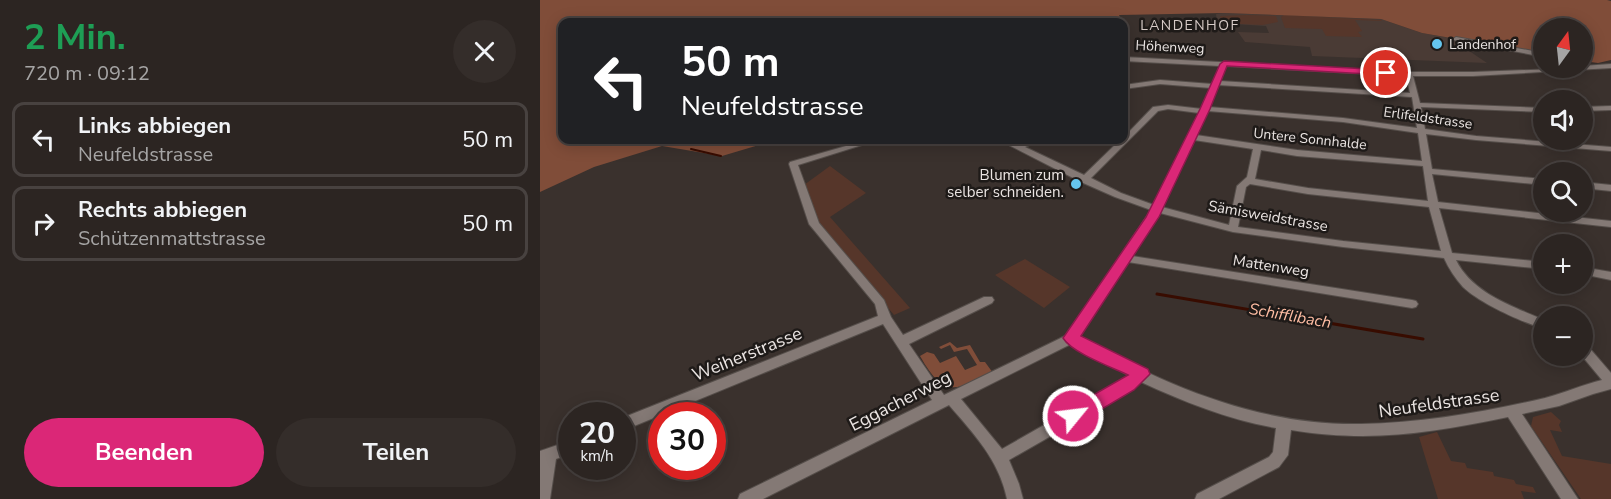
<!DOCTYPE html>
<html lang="de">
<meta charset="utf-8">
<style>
body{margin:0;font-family:"Nunito Sans",sans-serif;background:#342d2a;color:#f1f3f6;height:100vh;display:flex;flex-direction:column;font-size:22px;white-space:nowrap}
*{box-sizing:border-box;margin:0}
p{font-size:20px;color:#a6a5a5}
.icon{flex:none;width:33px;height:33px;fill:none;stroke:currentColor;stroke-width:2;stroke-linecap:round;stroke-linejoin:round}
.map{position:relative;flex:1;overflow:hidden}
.panel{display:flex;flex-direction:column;background:#2c2522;width:540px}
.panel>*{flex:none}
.hud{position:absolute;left:18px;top:18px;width:570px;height:126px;border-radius:12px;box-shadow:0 3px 15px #0003,0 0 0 2px #484240;background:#202124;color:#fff;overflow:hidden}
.needle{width:39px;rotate:15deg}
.buttons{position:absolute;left:993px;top:18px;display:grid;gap:12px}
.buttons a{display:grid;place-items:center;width:60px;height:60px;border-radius:50%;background:#2c2522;box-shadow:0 3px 15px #0003,0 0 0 2px #484240;font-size:30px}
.speed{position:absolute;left:18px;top:402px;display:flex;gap:12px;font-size:30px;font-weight:700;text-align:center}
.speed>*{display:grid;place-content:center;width:78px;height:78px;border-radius:50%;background:#2c2522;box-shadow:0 3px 15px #0003,0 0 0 2px #484240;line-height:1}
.speed small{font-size:15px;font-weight:400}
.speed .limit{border:9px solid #d22;background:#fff;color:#111}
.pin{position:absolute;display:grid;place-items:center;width:51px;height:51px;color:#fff;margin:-26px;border:3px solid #fff;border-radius:50%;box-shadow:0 2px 6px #0007}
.me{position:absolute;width:66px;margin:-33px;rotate:61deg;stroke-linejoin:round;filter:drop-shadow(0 0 4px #0008)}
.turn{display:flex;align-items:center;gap:21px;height:126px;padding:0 24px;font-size:27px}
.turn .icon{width:78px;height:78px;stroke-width:2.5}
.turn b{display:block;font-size:42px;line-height:51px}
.round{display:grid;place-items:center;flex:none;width:63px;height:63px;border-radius:32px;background:#342d2a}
.head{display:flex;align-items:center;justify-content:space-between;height:102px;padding:0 24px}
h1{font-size:36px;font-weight:700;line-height:45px;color:#1e9e55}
.button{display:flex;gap:12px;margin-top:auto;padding:12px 24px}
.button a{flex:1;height:69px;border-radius:36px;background:#db2777;color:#fff;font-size:24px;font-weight:700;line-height:69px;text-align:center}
.button a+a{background:#342d2a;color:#f1f3f6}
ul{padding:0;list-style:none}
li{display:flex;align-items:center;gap:18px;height:75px;margin:0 12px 9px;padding:0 12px;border:3px solid #484240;border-radius:12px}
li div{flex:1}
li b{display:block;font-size:22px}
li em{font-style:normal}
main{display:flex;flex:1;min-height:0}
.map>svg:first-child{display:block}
</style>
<main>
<section class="panel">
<div class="head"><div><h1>2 Min.</h1><p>720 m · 09:12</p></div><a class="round"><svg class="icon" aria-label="close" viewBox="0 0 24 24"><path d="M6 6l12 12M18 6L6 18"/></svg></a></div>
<ul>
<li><svg class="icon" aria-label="left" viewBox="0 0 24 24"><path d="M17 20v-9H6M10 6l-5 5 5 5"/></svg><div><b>Links abbiegen</b><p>Neufeldstrasse</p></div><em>50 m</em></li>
<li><svg class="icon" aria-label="right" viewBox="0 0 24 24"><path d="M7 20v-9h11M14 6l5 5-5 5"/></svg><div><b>Rechts abbiegen</b><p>Schützenmattstrasse</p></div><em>50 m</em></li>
</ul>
<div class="button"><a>Beenden</a><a>Teilen</a></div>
</section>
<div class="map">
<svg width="1071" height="499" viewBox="0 0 1071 499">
<rect width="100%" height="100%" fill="#3a312d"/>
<!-- built -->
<path fill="#4a3b35" d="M683 13 841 19 882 33 923 40 916 42 947 63 772 56 770 47 705 42 698 32 729 33 726 26 677 23 676 14Z"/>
<!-- green -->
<path fill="#56362a" d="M707 15 736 16 738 22 722 25 682 23 680 16Z
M744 15 841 20 842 21 815 20 822 31 818 32 822 37 786 36 782 29 745 28 741 17Z
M290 166 326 193 290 217 370 308 354 315 279 226 264 185Z
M485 259 530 287 504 308 455 275Z
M1011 412 1021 421 1019 425 1022 432 1010 430 1022 456 1071 464V499H1041L991 426 993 417Z
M897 432 911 461 925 463 927 468 953 472 954 476 974 480 976 484 993 487 996 493 981 491 984 499H898L879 437Z"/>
<!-- forest -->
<path fill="#804d39" d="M0 0H1067L1071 1V60L1058 63 1043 61 1042 28H1004L1003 54 882 33 841 19 684 13 579 15 582 22H22V140H236L182 156 122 146 54 167 0 192Z
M410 342 417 348 430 345 440 362H445L453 373C414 391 404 398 380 356L387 352 394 354 400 363 416 356 425 370 437 365 427 349 414 352 410 345 401 349 399 347Z"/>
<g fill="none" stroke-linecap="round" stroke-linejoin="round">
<!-- stream-far1 -->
<path stroke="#380c00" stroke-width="2" d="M151 149 181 156"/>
<!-- stream -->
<path stroke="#380c00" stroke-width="3" d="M617 294 883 339"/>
<defs>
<path id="street" d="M916 37 1004 53V57L914 40 913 39Z
M584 57 869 72H933L1042 68V66L1071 64V68L933 76H873L880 103 1004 108V112L881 107 885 129 936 136 1071 147V151L936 140 886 134 892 169 1004 179V185L892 174 898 202 1071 221V227L899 208 912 253 1004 262V269L916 260C932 293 972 306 1004 320V329C980 321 941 304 923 287 915 278 909 269 904 258L803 247 693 232 620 213 592 256 872 300 876 301 878 304 876 307 872 308 588 262 539 337C624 385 719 426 821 424 883 423 945 412 1005 398 1024 393 1042 385 1062 380L1042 356V342L1046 344 1071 373V389L1053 394 1019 406 982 414 1038 499H1021L968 417C891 433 830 443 751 430L748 455 739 467 679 499H655L657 494 729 457 733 452 736 428C690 420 644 402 601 382L593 389 469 460 479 484 483 499H467C459 460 434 434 409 405L223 499H198L200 494 392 400 343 324 82 431V418L338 316 335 304 269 224 249 164 250 162 327 140H338L258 165 279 223 344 300 351 317 363 335 444 297H452L454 300 452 303 369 344 404 395 527 335 611 210 575 197 541 182 459 140H468L478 144 488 140H497L496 142 485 147 544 175 580 140H584V137L613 107 628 105 662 109 671 88 620 84 584 89V85L620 80 672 84 680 66 584 61ZM686 66 866 76 870 93 680 81ZM678 85 872 97 877 128 803 118 669 107ZM628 109 659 113 614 205 581 193 551 178 618 111ZM668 111 803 122 878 133 882 161 757 150 656 135ZM654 140 713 149 707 177 697 186 689 225 622 207ZM721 150 757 156 883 166 888 201 768 188 715 179ZM710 184 768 194 889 207 901 251 803 241 698 227 706 187ZM531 344 590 376 462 449 421 399Z
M1071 106V110L1042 111V107Z
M1042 182 1071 185V191L1042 188Z
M1042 267 1071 272V280L1042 274Z
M32 440V453L16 459 10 499H0V451Z"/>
</defs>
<!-- street casing -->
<use href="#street" stroke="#554e4a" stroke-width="2"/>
<!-- street -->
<use href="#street" fill="#847975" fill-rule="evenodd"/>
</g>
<!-- route -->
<path fill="#db2777" stroke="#8e194d" stroke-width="1.5" d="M684 61 846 70 850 73 846 75 687 66 670 109 619 217 541 336 608 369 610 374 594 390 540 422 533 424 527 422 524 416 527 410 588 375C571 367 532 353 523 338L606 217 660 109 680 64Z"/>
<!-- markers -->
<g fill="#65c5ee" stroke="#1e1a18" stroke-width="2">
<circle cx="897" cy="44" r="6"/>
<circle cx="536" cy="184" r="6"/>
</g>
<g text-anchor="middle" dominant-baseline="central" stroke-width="5" stroke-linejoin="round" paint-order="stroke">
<!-- far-neighbourhood labels -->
<g font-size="14" letter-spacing="1.5" fill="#d7cbc7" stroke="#1e1a18">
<text x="650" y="25">LANDENHOF</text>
</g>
<!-- far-poi labels -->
<g font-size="14" fill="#eae4e2" stroke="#1e1a18" text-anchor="start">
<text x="909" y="44">Landenhof</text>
</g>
<!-- far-street labels -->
<g font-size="14" fill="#eae4e2" stroke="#1e1a18">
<text transform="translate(630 47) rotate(3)">Höhenweg</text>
<text transform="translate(888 118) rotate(8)">Erlifeldstrasse</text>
<text transform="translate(770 139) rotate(6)">Untere Sonnhalde</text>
</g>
<!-- poi labels -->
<g font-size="15" fill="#eae4e2" stroke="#1e1a18" text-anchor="end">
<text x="524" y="175">Blumen zum<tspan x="524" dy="17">selber schneiden.</tspan></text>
</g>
<!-- street labels -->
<g font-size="15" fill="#eae4e2" stroke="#1e1a18">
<text transform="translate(728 216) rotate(10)">Sämisweidstrasse</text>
<text transform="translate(731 266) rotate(9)">Mattenweg</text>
</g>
<!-- water labels -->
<g font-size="16" font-style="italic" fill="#ffbda3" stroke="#1e1a18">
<text transform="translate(750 316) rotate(10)">Schifflibach</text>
</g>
<!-- near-street labels -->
<g font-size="18" fill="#eae4e2" stroke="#1e1a18">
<text transform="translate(207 354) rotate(-22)">Weiherstrasse</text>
<text transform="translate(360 401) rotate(-27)">Eggacherweg</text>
<text transform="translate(899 403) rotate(-8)">Neufeldstrasse</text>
</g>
</g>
</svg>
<div class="buttons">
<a><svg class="needle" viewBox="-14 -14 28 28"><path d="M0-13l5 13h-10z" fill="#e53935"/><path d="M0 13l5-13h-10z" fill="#a6a5a5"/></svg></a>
<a><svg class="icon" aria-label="sound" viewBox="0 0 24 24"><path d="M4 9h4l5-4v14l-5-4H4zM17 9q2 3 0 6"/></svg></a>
<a><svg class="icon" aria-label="search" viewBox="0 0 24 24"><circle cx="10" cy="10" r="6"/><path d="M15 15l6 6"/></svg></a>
<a>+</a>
<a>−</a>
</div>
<div class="speed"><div>20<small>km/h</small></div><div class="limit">30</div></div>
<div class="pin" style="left:846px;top:73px;background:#d93025"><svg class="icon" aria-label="arrive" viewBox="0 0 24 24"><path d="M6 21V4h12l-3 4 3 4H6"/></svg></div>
<svg class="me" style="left:533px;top:416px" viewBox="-20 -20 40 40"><circle r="17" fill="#db2777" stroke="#fff" stroke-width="3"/><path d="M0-11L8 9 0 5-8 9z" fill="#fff"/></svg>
<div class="hud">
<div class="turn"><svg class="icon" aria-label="left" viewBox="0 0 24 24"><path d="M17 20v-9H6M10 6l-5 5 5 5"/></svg><div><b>50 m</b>Neufeldstrasse</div></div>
</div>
</div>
</main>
